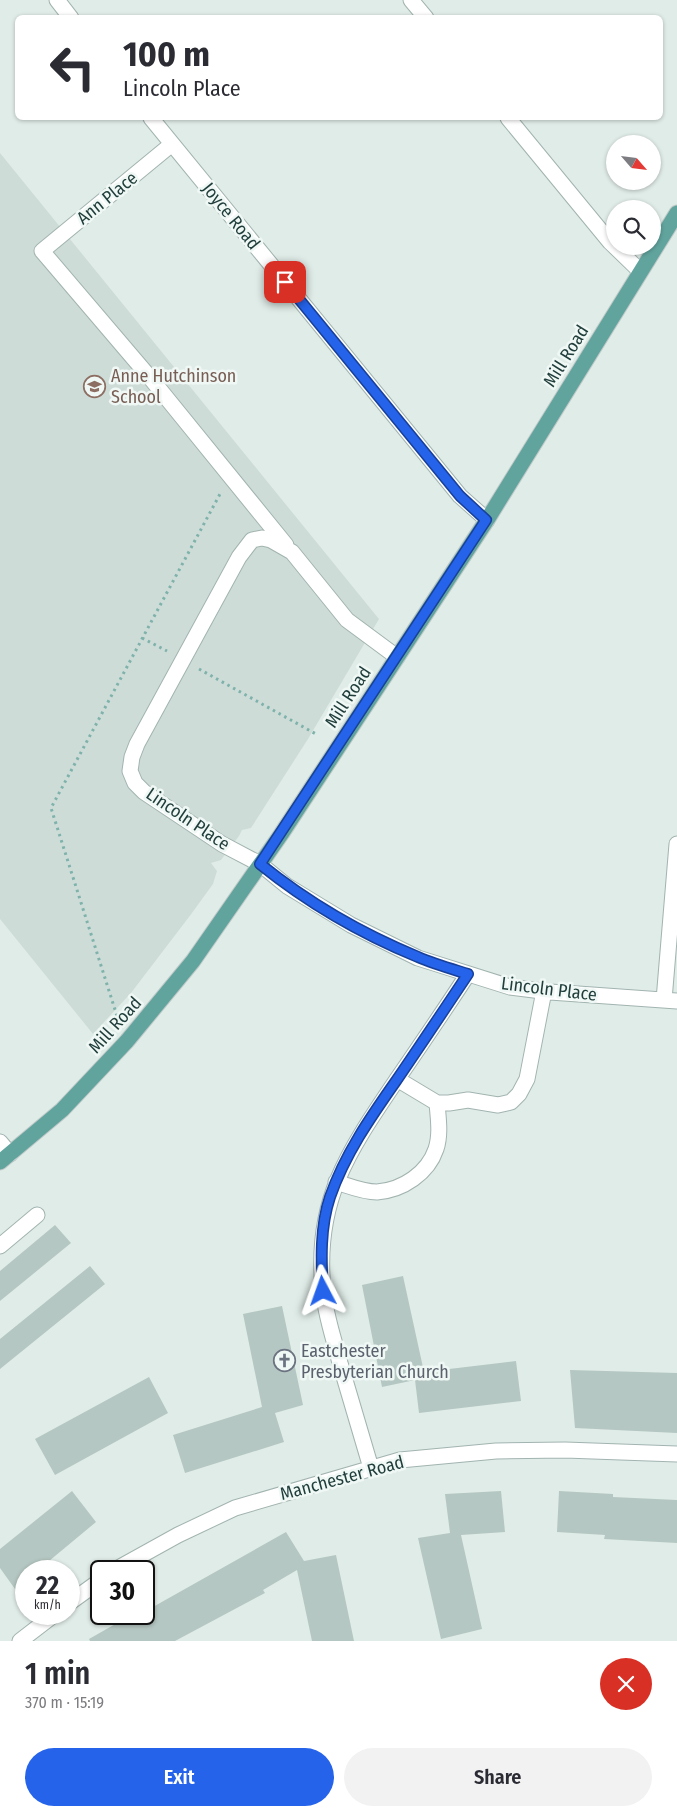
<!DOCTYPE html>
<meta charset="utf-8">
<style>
body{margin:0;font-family:"Fira Sans Condensed",sans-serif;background:#f2f2f3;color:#2b2b33;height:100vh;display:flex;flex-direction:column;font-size:19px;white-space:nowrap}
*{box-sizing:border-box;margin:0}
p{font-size:16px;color:#7c7c81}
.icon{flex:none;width:28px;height:28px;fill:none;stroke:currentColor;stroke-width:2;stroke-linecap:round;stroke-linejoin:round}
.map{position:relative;height:1641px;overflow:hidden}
.panel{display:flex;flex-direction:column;background:#fff;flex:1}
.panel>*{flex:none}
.hud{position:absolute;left:15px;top:15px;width:648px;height:105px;border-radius:8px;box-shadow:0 1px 4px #0004;background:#fff;color:#2b2b33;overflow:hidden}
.needle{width:32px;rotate:118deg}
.tools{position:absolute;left:606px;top:135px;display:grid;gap:10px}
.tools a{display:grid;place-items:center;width:55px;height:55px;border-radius:50%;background:#fff;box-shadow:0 1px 4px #0004;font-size:25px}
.speed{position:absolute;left:15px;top:1560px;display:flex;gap:10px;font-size:25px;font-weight:700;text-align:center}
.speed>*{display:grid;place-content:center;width:65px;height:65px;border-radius:50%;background:#fff;box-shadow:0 1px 4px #0004;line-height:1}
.speed small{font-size:12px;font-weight:400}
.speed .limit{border:2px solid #111;border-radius:8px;background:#fff;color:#111}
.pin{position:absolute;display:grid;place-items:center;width:42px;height:42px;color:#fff;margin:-21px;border-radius:10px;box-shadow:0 2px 8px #0006}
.me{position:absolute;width:55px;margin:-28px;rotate:356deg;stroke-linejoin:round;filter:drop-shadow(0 0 4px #0008)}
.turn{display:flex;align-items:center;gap:18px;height:105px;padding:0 25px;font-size:22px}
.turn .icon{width:65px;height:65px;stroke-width:2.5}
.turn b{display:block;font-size:35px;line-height:42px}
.round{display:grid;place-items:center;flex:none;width:52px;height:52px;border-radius:26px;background:#f2f2f3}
.summary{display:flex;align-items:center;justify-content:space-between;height:85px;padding:0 25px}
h1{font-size:30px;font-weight:600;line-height:38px}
.button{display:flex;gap:10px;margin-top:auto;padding:10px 25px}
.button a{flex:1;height:58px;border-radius:30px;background:#2563eb;color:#fff;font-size:20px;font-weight:600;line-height:58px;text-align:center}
.button a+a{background:#f2f2f3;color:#2b2b33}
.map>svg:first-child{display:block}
</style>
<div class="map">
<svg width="677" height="1641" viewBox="0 0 677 1641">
<rect width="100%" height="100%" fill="#e0ece8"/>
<!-- built -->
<path fill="#cedcd8" d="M0 153 379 619 308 739 251 828 242 830 239 836 221 860 211 863 217 871 213 884 192 913 131 993 93 1034 0 919Z"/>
<!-- building -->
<path fill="#b5c7c2" d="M55 1225 71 1243 0 1301V1271Z
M90 1266 105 1284 0 1369V1339Z
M403 1276 424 1372 516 1361 521 1401 419 1413 415 1380 382 1387 362 1285Z
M282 1306 303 1405 275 1413 284 1442 185 1473 173 1435 262 1407 243 1314Z
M570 1370 677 1373V1433L575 1428Z
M149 1377 168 1413 55 1475 35 1439Z
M72 1491 96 1522 37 1571H26V1580L15 1589 0 1568V1549Z
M501 1491 505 1532 461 1535 482 1629 441 1639 418 1538 450 1533 445 1494Z
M559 1491 613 1494V1497L677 1500V1543L604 1539 605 1535 557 1532Z
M286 1532 304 1561 336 1555 354 1641H312L297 1570 263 1590 265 1593 175 1641H90L89 1639 133 1614H135L136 1616 144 1614V1612Z"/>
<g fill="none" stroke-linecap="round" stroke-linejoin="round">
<defs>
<path id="minor" d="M57 0 71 18
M411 0 426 18
M151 118 460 496 487 520
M508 118 610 242 640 271
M172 144 42 251 152 380 286 545
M397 657 347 620 292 552 271 540 262 538 252 540 239 557 137 744 132 757 130 771 135 783 144 792 222 844 260 864 287 886 351 925 418 958 510 987 550 992 677 1001
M664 1000 677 844
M397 1079 437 1103H449L468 1100 498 1105 511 1102 519 1094 527 1079 544 991
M0 1142 10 1154
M336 1182C349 1186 363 1192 377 1192 403 1190 428 1173 436 1149 441 1134 438 1117 437 1103
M0 1246 37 1215
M371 1468C361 1433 350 1398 340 1363 334 1339 325 1314 323 1289 314 1199 350 1149 398 1078 422 1043 445 1009 468 974
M113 1571 178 1535 235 1508 400 1460 496 1451 565 1450 677 1454
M69 1603 101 1580
M20 1641 55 1614"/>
<path id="major" d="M0 1162 62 1110 127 1041 193 961 282 833 487 520 677 213"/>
</defs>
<!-- minor casing -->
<use href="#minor" stroke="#a2b4b0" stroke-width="17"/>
<!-- major casing -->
<use href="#major" stroke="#c0c9c8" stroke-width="17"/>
<!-- path -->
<path stroke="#7eb2aa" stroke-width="3" stroke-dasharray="2.5 4" stroke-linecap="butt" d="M142 638 167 651
M199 669 316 734
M117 1016 51 808 220 494"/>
<!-- minor -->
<use href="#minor" stroke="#fff" stroke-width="15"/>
<!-- major -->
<use href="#major" stroke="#61a49e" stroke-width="15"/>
</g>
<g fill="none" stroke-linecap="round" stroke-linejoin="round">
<defs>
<path id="route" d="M285 282 460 496 486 520 260 864C307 902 362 934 418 957 434 964 452 969 468 974 444 1010 420 1046 396 1081 370 1118 345 1154 330 1197 320 1227 321 1260 323 1291"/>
</defs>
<!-- route casing -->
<use href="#route" stroke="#184099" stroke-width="12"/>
<!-- route -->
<use href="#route" stroke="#2563eb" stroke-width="9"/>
</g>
<!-- icons -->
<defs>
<symbol id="school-ring" viewBox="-11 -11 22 22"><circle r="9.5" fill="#f0f8f5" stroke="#8d6e63" stroke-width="1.5"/><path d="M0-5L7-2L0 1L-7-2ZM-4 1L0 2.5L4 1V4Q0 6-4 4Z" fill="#8d6e63"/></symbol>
<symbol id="church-ring" viewBox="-11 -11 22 22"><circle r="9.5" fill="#f0f8f5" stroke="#6b7280" stroke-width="1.5"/><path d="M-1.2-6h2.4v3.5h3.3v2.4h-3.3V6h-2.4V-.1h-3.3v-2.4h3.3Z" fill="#6b7280"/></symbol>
</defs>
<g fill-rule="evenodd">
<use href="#school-ring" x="82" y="374" width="25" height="25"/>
<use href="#church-ring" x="272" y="1348" width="25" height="25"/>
</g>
<g text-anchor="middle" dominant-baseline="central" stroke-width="5" stroke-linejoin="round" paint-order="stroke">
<!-- street labels -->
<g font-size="18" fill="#1f3d3a" stroke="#f0f8f5">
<text transform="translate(107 198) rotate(-39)">Ann Place</text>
<text transform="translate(231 216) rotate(51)">Joyce Road</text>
<text transform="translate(566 356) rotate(-58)">Mill Road</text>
<text transform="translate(348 697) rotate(-57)">Mill Road</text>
<text transform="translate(188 819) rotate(34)">Lincoln Place</text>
<text transform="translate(549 989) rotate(7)">Lincoln Place</text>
<text transform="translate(115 1025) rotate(-48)">Mill Road</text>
<text transform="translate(342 1478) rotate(-15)">Manchester Road</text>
</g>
<!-- education labels -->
<g font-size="18" fill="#785e54" stroke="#f0f8f5" text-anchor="start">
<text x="111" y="376">Anne Hutchinson<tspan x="111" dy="21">School</tspan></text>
</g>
<!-- worship labels -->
<g font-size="18" fill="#5b616d" stroke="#f0f8f5" text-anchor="start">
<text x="301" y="1351">Eastchester<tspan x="301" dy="21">Presbyterian Church</tspan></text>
</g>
</g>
</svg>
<div class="tools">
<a><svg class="needle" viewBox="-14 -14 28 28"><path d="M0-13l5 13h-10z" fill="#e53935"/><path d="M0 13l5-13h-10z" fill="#7c7c81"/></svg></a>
<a><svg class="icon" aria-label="search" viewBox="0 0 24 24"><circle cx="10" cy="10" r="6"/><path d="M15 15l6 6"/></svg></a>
</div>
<div class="speed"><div>22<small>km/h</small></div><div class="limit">30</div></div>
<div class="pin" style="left:285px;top:282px;background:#d93025"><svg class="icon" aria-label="arrive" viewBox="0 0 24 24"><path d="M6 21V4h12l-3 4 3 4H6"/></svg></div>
<svg class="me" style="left:323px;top:1291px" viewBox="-20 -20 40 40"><path d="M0-17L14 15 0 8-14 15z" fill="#2563eb" stroke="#fff" stroke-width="4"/></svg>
<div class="hud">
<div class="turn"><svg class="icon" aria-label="left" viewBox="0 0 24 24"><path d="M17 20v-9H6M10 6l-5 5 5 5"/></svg><div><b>100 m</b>Lincoln Place</div></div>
</div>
</div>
<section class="panel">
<div class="summary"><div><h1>1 min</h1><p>370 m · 15:19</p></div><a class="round" style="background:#d93025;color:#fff"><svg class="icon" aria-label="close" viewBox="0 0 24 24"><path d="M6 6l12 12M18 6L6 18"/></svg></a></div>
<div class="button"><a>Exit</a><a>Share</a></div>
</section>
